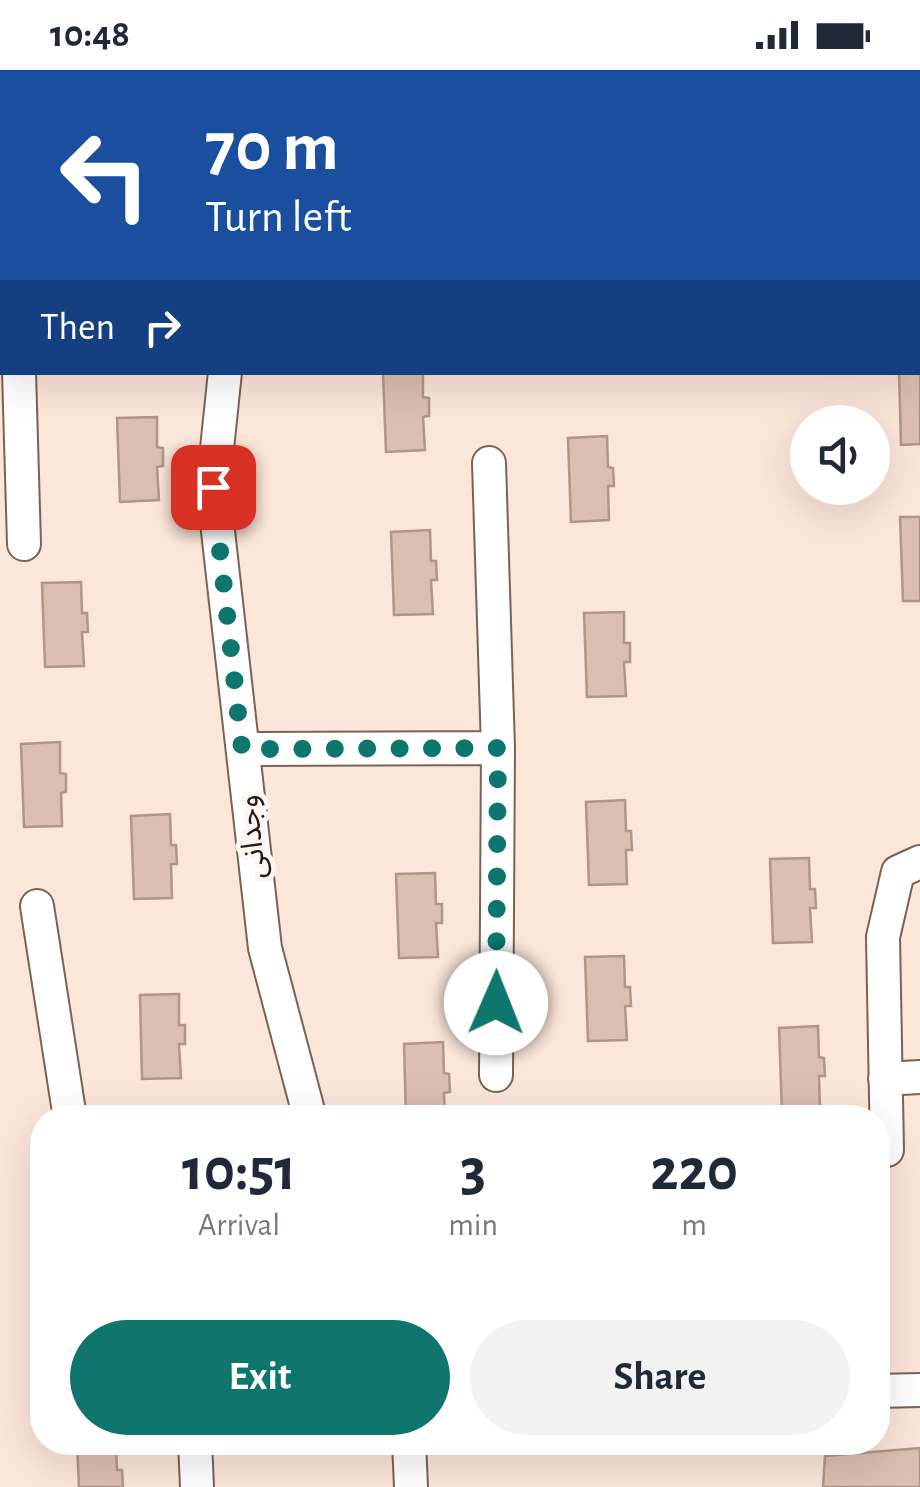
<!DOCTYPE html>
<meta charset="utf-8">
<style>
body{margin:0;font-family:"Alegreya Sans","Noto Sans Arabic",sans-serif;background:#f2f2f3;color:#1f2937;height:100vh;display:flex;flex-direction:column;font-size:38px;white-space:nowrap}
*{box-sizing:border-box;margin:0}
p{font-size:32px;color:#747a83}
.icon{flex:none;width:55px;height:55px;fill:none;stroke:currentColor;stroke-width:2;stroke-linecap:round;stroke-linejoin:round}
.map{position:relative;flex:1;overflow:hidden}
.panel{position:absolute;left:30px;top:1035px;width:860px;height:350px;display:flex;flex-direction:column;background:#fff;border-radius:40px;box-shadow:0 10px 40px #0002}
.panel>*{flex:none}
.guide{position:absolute;left:0px;top:0px;width:920px;height:305px;box-shadow:0 10px 40px #0002;background:#1a4fa0;color:#fff;overflow:hidden}
.controls{position:absolute;left:790px;top:335px;display:grid;gap:20px}
.controls a{display:grid;place-items:center;width:100px;height:100px;border-radius:50%;background:#fff;box-shadow:0 10px 40px #0002;font-size:50px}
.pin{position:absolute;display:grid;place-items:center;width:85px;height:85px;color:#fff;margin:-42px;border-radius:20px;box-shadow:0 5px 15px #0006}
.me{position:absolute;width:110px;margin:-55px;rotate:1deg;stroke-linejoin:round;filter:drop-shadow(0 0 8px #0008)}
.turn{display:flex;align-items:center;gap:35px;height:210px;padding:0 40px;font-size:45px}
.turn .icon{width:130px;height:130px;stroke-width:2.5}
.turn b{display:block;font-size:70px;line-height:85px}
.then{display:flex;align-items:center;height:95px;padding:0 40px;background:#0003;gap:20px;font-size:38px}
.eta{display:flex;justify-content:space-evenly;align-items:center;height:170px;text-align:center}
.eta b{font-size:60px;font-weight:600;line-height:70px}
.cta{display:flex;gap:20px;margin-top:auto;padding:20px 40px}
.cta a{flex:1;height:115px;border-radius:60px;background:#0f766e;color:#fff;font-size:40px;font-weight:600;line-height:115px;text-align:center}
.cta a+a{background:#f2f2f3;color:#1f2937}
.status{display:flex;justify-content:space-between;align-items:center;height:70px;padding:0 50px;background:#fff;direction:ltr}
.status svg{height:28px;fill:currentColor}
.map>svg:first-child{display:block}
</style>
<div class="status"><b>10:48</b><svg viewBox="0 0 49 12"><path d="M0 12V9h3v3zM5 12V6h3v6zM10 12V3h3v9zM15 12V0h3v12zM26 1h20v11H26zM47 4h2v5h-2z"/></svg></div>
<div class="map">
<svg width="920" height="1417" viewBox="0 0 920 1417">
<rect width="100%" height="100%" fill="#fce5d9"/>
<!-- building -->
<path fill="#dbbfb0" stroke="#b09687" stroke-width="2.5" d="M888 0H920V45L918 2Z
M918 290H920V374L901 375 899 302H918Z
M383 302H423V327L429 328V346L423 347 425 380 386 382Z
M157 347V377L163 378V396L157 397 159 430 120 432 117 348Z
M607 366 608 397 613 398 614 416H608L609 450 571 452 568 368Z
M900 447H920V531H903Z
M430 460 431 491H436L437 510H431L433 544 394 545 391 462Z
M81 512 82 543H87L88 562H82L84 596 45 597 42 513Z
M624 542V573H630V592H624L626 626 587 627 584 543Z
M60 672V703L66 704V722L61 723 62 756 24 757 21 674Z
M625 730 626 761H631L632 780H626L627 814 589 815 586 732Z
M170 744 171 775H176L177 794H171L172 828 134 829 131 746Z
M809 788 810 819H815L816 838H810L812 872 773 873 770 789Z
M435 803 436 834H442V853H436L438 887 399 888 396 804Z
M624 886 625 917H630L631 936H625L627 970 588 971 585 887Z
M179 924V955H185V974H179L181 1008 142 1009 140 925Z
M818 956 819 987 824 988 825 1006H819L820 1040 782 1042 779 958Z
M443 972 444 1003 449 1004 450 1022 444 1023 445 1048H406L404 974Z
M77 1372H116L117 1400H122L123 1417H79Z
M920 1378V1417H823L825 1386Z"/>
<g fill="none" stroke-linecap="round" stroke-linejoin="round">
<defs>
<path id="minor" d="M105 0V2
M791 0V2
M308 2 309 0
M640 2V0
M0 132 2 131
M918 264H920
M19 302 24 474
M225 302 213 417 265 878 310 1048
M489 393 498 678 496 1005
M243 679 498 678
M37 836 70 1048
M885 1009 920 1007
M887 1080 883 867 898 802 920 792
M878 1321 920 1320
M195 1372 197 1417
M409 1372 411 1417"/>
</defs>
<!-- minor casing -->
<use href="#minor" stroke="#7a6254" stroke-width="36"/>
<!-- minor -->
<use href="#minor" stroke="#fff" stroke-width="32"/>
</g>
<g fill="none" stroke-linecap="round" stroke-linejoin="round">
<!-- route -->
<path stroke="#0f766e" stroke-width="18" stroke-dasharray="0 32.4" d="M213 417 242 679 498 678 496 933"/>
</g>
<g text-anchor="middle" dominant-baseline="central" stroke-width="10" stroke-linejoin="round" paint-order="stroke">
<!-- street labels -->
<g font-size="30" fill="#241a15" stroke="#fcf6f3">
<text transform="translate(252 767) rotate(-96)">وجدانی</text>
</g>
</g>
</svg>
<div class="controls">
<a><svg class="icon" aria-label="sound" viewBox="0 0 24 24"><path d="M4 9h4l5-4v14l-5-4H4zM17 9q2 3 0 6"/></svg></a>
</div>
<div class="pin" style="left:213px;top:417px;background:#d93025"><svg class="icon" aria-label="arrive" viewBox="0 0 24 24"><path d="M6 21V4h12l-3 4 3 4H6"/></svg></div>
<svg class="me" style="left:496px;top:933px" viewBox="-20 -20 40 40"><circle r="19" fill="#fff"/><path d="M0-13L10 11 0 6-10 11z" fill="#0f766e"/></svg>
<div class="guide">
<div class="turn"><svg class="icon" aria-label="left" viewBox="0 0 24 24"><path d="M17 20v-9H6M10 6l-5 5 5 5"/></svg><div><b>70 m</b>Turn left</div></div>
<div class="then">Then<svg class="icon" aria-label="right" viewBox="0 0 24 24"><path d="M7 20v-9h11M14 6l5 5-5 5"/></svg></div>
</div>
<section class="panel">
<div class="eta">
<div><b>10:51</b><p>Arrival</p></div>
<div><b>3</b><p>min</p></div>
<div><b>220</b><p>m</p></div>
</div>
<div class="cta"><a>Exit</a><a>Share</a></div>
</section>
</div>
